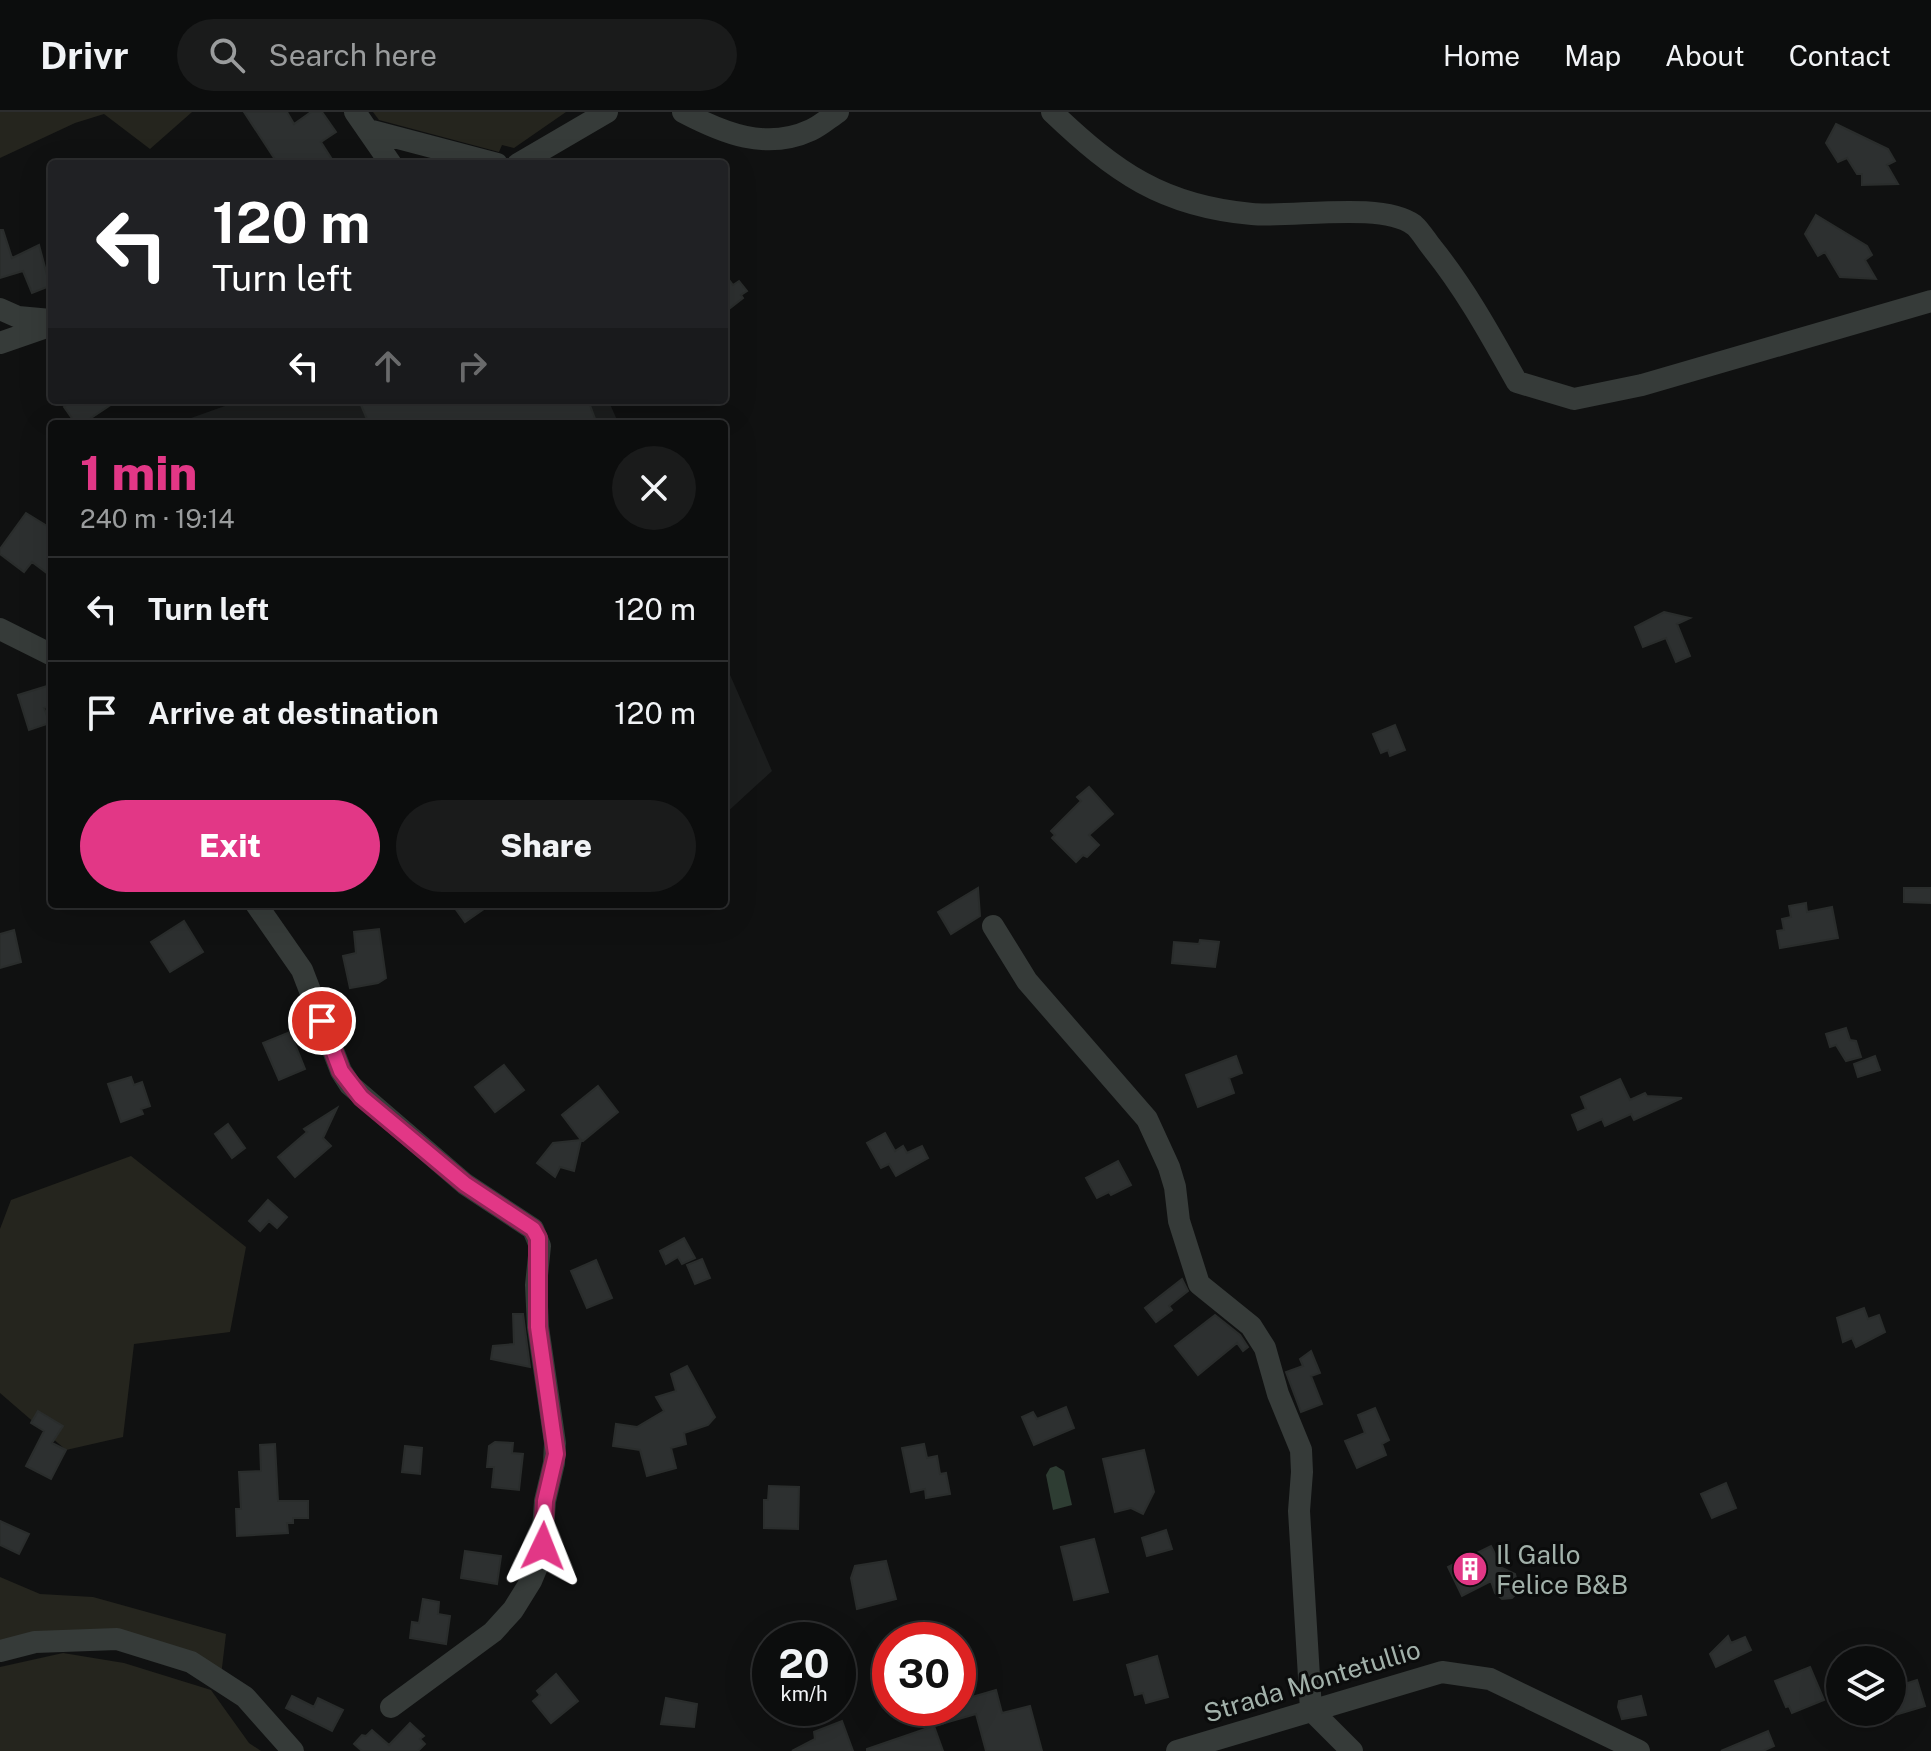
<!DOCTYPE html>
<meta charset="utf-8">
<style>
body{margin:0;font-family:"Public Sans",sans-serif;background:#1a1b1b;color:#f1f3f6;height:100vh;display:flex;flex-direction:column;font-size:30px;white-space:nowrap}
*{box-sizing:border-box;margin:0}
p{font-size:26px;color:#9a9c9d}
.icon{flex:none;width:44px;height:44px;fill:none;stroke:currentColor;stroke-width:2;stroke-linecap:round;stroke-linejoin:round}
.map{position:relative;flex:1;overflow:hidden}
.panel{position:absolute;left:48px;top:308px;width:680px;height:488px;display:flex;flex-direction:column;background:#0c0d0d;border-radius:8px;box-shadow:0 8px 32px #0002,0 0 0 2px #2c2d2e}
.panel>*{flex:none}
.top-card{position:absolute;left:48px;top:48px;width:680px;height:244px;border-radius:8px;box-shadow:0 8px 32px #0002,0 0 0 2px #2c2d2e;background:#202124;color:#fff;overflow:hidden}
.fabs{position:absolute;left:1826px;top:1534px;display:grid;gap:16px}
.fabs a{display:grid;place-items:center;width:80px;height:80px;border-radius:50%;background:#0c0d0d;box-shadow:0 8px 32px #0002,0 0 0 2px #2c2d2e;font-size:40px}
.speed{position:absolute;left:752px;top:1510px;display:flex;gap:16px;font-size:40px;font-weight:700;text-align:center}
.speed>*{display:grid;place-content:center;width:104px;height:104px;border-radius:50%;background:#0c0d0d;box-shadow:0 8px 32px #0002,0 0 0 2px #2c2d2e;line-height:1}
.speed small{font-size:20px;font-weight:400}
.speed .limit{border:12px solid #d22;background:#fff;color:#111}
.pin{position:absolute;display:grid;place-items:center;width:68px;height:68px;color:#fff;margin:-34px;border:4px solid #fff;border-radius:50%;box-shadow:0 2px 8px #0007}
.me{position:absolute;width:88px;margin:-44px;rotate:2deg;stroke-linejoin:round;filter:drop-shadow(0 0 6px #0008)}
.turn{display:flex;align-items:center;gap:28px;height:168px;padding:0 32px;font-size:36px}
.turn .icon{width:104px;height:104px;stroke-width:2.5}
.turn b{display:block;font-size:56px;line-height:68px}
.lanes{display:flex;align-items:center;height:76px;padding:0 32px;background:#0003;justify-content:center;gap:40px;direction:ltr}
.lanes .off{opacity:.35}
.round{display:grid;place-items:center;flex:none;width:84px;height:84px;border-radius:42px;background:#1a1b1b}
.overview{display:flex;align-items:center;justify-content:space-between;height:136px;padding:0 32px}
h1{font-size:48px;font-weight:800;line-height:60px;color:#e23786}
.action{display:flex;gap:16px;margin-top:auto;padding:16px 32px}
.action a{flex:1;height:92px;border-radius:48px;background:#e23786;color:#fff;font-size:32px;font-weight:800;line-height:92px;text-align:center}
.action a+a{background:#1a1b1b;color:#f1f3f6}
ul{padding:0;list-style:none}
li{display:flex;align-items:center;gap:24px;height:104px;padding:0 32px;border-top:2px solid #2c2d2e}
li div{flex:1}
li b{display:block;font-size:30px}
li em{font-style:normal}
header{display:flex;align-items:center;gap:48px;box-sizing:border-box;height:112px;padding:0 40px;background:#0c0d0d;border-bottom:2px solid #2c2d2e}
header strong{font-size:38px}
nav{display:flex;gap:44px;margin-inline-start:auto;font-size:28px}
.search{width:560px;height:72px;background:#1a1b1b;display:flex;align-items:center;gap:20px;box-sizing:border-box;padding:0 28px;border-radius:44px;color:#9a9c9d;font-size:30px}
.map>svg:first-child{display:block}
</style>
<header>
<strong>Drivr</strong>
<div class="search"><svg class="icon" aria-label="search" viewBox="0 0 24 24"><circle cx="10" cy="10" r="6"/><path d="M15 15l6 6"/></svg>Search here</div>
<nav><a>Home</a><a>Map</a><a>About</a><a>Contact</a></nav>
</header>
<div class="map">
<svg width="1931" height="1639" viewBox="0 0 1931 1639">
<rect width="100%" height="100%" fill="#101111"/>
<!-- built -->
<path fill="#1c1e1e" d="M242 288H608L619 312H174Z
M724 549 772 659 724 703Z"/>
<!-- green -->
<path fill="#25251e" d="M0 0H192L150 37 104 2 75 11 0 46Z
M373 0H566L514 36 502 33 499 40 379 8Z
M131 1044 246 1135 230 1220 134 1232 123 1325 66 1338 0 1281V1117L11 1088Z
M0 1465 40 1482 93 1485 226 1522 221 1564 90 1525 0 1540Z
M63 1541 124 1551 211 1578 249 1631 261 1639H0V1555Z"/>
<!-- water -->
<path fill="#2e3d33" d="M1056 1354 1064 1359 1072 1393 1053 1398 1046 1363 1050 1356Z"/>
<!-- building -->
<path fill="#2d3030" stroke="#2a2d2c" stroke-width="2" d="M244 0H287L294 12 311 0H322L336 20 321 30 335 52H278Z
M1836 12 1888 37 1895 49 1887 53 1898 72 1862 73V62H1857L1847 46 1838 50 1826 31Z
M1816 103 1867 134 1872 143 1865 148 1876 167 1840 165 1825 140 1818 144 1805 122Z
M0 118H3L12 146 39 133 50 174 32 181 23 159 0 166Z
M724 161 733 173 739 169 747 179 741 183 743 186 724 201Z
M73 288H118L82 312H76L64 295Z
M376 288H588L597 312H369L361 293Z
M26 401 52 417V465L32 450 24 460 0 442V437Z
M1664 500 1690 506 1677 512 1690 544 1676 550 1666 526 1643 535 1635 515Z
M47 574 52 594 44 596 50 611 29 618 18 583Z
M1395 613 1405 638 1390 644 1388 638 1381 641 1373 622Z
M1089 675 1113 702 1089 723 1099 733 1087 745 1083 743 1076 750 1052 726 1055 723 1051 719 1081 689 1077 685Z
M978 776 980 804 951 822 938 800Z
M1904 776H1931V791L1904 790Z
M1806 791 1807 800 1832 795 1838 826 1780 836 1777 819 1784 818 1782 807 1791 805 1789 794Z
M452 792H491L465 810Z
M184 809 203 840 170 860 151 830Z
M379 817 386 866 378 871 350 876 343 844 356 841 354 820Z
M14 818 21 850 0 856V822Z
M1200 828 1219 830 1215 855 1172 851 1174 830 1199 832Z
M1846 916 1850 928 1856 929 1861 945 1846 949 1836 933 1830 935 1826 922Z
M290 920 305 957 279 968 263 931Z
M1236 944 1242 961 1229 966 1234 981 1198 995 1186 963Z
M1875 944 1880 958 1858 965 1854 952Z
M504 953 524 978 495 1000 475 975Z
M131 965 134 973 142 970 150 994 141 997 143 1002 121 1010 108 972Z
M1620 967 1630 988 1645 981 1647 984 1682 986 1634 1008 1631 1002 1605 1014 1602 1007 1578 1018 1572 1003 1586 997 1581 985Z
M598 974 618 1000 583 1029 581 1028 574 1059 560 1055 555 1065 537 1051 553 1031 581 1028 562 1003Z
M337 996 323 1026 331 1034 295 1065 278 1045 307 1020 304 1017Z
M228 1012 245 1036 232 1046 215 1022Z
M885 1021 895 1039 903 1034 907 1041 922 1034 928 1046 896 1064 889 1052 881 1056 867 1031Z
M1118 1049 1131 1073 1111 1083 1109 1080 1097 1086 1086 1066Z
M268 1088 287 1105 277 1116 269 1109 260 1119 249 1109Z
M684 1126 695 1146 682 1152 678 1145 666 1152 660 1139Z
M702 1147 710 1166 695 1172 687 1153Z
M596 1148 612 1186 587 1196 571 1159Z
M1182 1167 1188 1179 1169 1194 1172 1198 1156 1210 1145 1196Z
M1864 1196 1868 1207 1879 1203 1885 1220 1856 1235 1852 1226 1843 1230 1837 1206Z
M513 1202H523L530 1255 491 1247 493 1234 514 1232Z
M1215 1203 1240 1223 1248 1235 1243 1239 1237 1231 1198 1263 1175 1234Z
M1311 1239 1320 1261 1311 1264 1322 1292 1301 1300 1286 1260 1303 1254 1300 1247Z
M687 1254 715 1305 708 1313 684 1321 686 1332 671 1336 676 1356 647 1364 640 1338 613 1334 616 1312 637 1315 664 1299 656 1285 676 1279 671 1262Z
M1066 1295 1074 1316 1034 1333 1022 1305 1033 1300 1037 1307Z
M1375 1296 1389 1328 1382 1332 1386 1343 1357 1356 1345 1329 1365 1321 1358 1303Z
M38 1299 63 1314 52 1331 66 1338 51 1367 26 1354 44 1319 31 1311Z
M495 1330 513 1331 512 1341 523 1342 519 1378 492 1375 494 1355H487L489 1334Z
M275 1332 278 1389H308V1406H293V1411H287L288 1421 237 1424 236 1397H241L239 1360 261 1359 260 1333Z
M924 1332 927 1346 937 1344 940 1362 946 1361 950 1382 926 1386 925 1377 911 1380 902 1336Z
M405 1334 422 1336 420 1362 402 1360Z
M1144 1338 1154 1380 1143 1402 1131 1396 1115 1400 1103 1347Z
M1726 1371 1736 1396 1712 1406 1701 1382Z
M769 1374 799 1375 798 1417 764 1416V1388H768Z
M0 1409 29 1422 19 1442 0 1433Z
M1166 1418 1172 1437 1147 1444 1142 1426Z
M1094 1427 1108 1480 1074 1488 1061 1435Z
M1491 1434 1502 1456 1515 1462 1519 1479 1512 1486 1502 1487 1495 1481 1491 1469 1462 1484 1448 1455Z
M465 1439 501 1444 497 1472 461 1466Z
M886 1449 896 1487 857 1497 851 1466 855 1454Z
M423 1487 439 1490 438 1502 450 1504 446 1532 410 1526 412 1510 419 1511Z
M1728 1524 1731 1531 1745 1525 1751 1538 1716 1555 1710 1542Z
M1157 1544 1168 1585 1146 1591 1143 1581 1135 1583 1127 1553Z
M1810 1555 1824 1588 1792 1601 1789 1594 1786 1595 1775 1569Z
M556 1562 578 1589 551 1611 533 1589 540 1583 537 1579Z
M1917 1568 1925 1594 1892 1604V1576Z
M996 1578 1002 1601 1030 1594 1042 1639H986L976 1602 934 1614 943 1639H867V1637L931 1615 928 1616 924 1602 931 1596H958V1589Z
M292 1584 314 1595 318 1586 343 1598 332 1619 286 1596Z
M1641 1584 1646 1603 1622 1607 1618 1595 1619 1589Z
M666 1586 697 1592 694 1615 661 1612Z
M842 1609 853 1639H792L815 1627 814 1620Z
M410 1611 424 1624 420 1627 425 1632 418 1639H362L354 1632 362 1623 366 1624 372 1618 389 1633Z
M1768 1619 1774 1634 1763 1639H1721Z"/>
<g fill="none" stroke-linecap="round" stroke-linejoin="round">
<!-- minor -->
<path stroke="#363b39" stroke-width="22" d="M355 0 391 52
M683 0C723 21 766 39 811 18 820 14 829 6 838 0
M1052 0C1115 60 1162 94 1252 102 1292 106 1381 89 1414 113 1421 119 1427 130 1433 137 1466 178 1491 224 1517 270L1574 287 1642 273 1931 189
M368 18 497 52
M518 52 607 0
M0 197 18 205 51 208
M0 231 52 213
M0 517 52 543
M256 792 302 858 341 959 350 973 465 1072 533 1117 540 1134 536 1173 538 1215 555 1331 554 1351 545 1389 541 1445 531 1469 513 1498 493 1520 391 1595
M993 814 1027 869 1147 1007 1169 1055 1175 1075 1179 1109 1199 1172 1251 1214 1265 1236 1278 1282 1301 1338 1302 1360 1299 1399 1311 1598 1352 1639
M0 1539 35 1530 117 1527 191 1550 245 1585 293 1639
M1177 1639 1442 1560 1490 1567 1639 1639"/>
</g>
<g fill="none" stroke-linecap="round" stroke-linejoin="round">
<defs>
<path id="route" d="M322 909 341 959 361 985 465 1072 533 1117 538 1126V1215L556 1342 545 1389 543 1434"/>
</defs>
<!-- route casing -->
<use href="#route" stroke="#932457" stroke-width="20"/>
<!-- route -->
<use href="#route" stroke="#e23786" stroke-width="14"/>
</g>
<!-- icons -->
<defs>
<symbol id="building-disc" viewBox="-11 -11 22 22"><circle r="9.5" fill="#e23786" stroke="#0b0c0c"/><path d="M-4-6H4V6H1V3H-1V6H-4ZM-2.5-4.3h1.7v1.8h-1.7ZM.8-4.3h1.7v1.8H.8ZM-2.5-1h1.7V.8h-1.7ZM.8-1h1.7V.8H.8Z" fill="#fff"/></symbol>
</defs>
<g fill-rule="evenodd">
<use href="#building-disc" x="1450" y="1437" width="40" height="40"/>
</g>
<g text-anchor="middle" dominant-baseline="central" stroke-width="6" stroke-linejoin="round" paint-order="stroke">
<!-- poi labels -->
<g font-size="26" fill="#a2b1aa" stroke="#0b0c0c" text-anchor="start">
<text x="1496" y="1442">Il Gallo<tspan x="1496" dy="30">Felice B&amp;B</tspan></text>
</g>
<!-- street labels -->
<g font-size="26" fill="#a2b1aa" stroke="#0b0c0c">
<text transform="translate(1312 1569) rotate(-17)">Strada Montetullio</text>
</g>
</g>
</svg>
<div class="fabs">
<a><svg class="icon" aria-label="layers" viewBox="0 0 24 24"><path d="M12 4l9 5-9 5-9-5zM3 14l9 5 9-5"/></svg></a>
</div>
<div class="speed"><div>20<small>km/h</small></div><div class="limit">30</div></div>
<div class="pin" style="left:322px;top:909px;background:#d93025"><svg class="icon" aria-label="arrive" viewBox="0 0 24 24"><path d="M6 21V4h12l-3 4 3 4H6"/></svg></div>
<svg class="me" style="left:543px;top:1434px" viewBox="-20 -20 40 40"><path d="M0-17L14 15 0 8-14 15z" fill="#e23786" stroke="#fff" stroke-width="4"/></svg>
<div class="top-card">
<div class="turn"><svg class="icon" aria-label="left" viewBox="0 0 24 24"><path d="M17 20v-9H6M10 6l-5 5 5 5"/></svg><div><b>120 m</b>Turn left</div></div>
<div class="lanes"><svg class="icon" aria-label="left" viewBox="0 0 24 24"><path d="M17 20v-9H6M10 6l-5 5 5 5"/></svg><svg class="icon off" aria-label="ahead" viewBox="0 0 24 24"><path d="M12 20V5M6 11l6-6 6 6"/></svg><svg class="icon off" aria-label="right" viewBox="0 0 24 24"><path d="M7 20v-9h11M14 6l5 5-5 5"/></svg></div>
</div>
<section class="panel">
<div class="overview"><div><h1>1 min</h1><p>240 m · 19:14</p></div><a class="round"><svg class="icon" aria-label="close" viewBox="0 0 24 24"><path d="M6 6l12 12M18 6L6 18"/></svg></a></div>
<ul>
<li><svg class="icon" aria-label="left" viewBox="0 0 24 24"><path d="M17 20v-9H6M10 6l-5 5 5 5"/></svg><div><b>Turn left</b></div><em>120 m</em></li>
<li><svg class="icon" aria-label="arrive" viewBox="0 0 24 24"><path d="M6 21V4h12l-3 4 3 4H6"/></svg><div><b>Arrive at destination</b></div><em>120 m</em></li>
</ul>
<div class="action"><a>Exit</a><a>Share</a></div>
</section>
</div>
